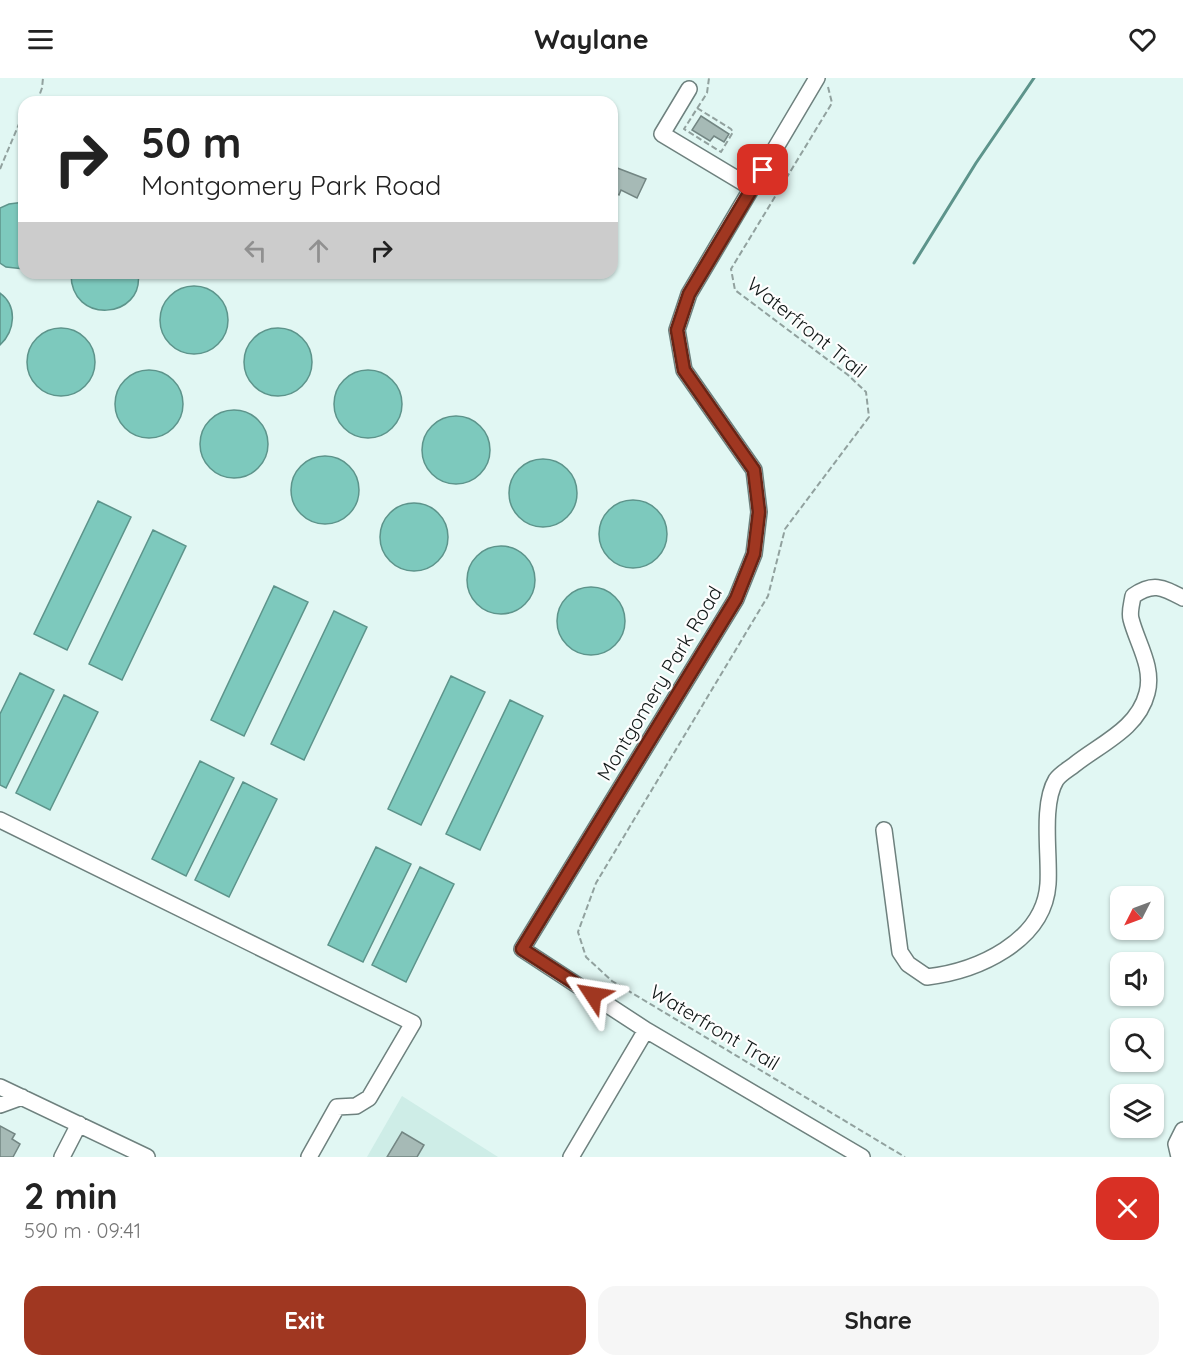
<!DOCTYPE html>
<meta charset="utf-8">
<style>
body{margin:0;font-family:Quicksand,sans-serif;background:#f6f6f6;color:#222;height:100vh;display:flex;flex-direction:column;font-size:22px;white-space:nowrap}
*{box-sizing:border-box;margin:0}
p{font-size:20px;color:#767676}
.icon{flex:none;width:33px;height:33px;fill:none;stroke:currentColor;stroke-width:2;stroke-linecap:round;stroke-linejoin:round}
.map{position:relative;height:1079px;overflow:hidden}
.sheet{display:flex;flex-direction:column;background:#fff;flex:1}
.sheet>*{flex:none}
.guide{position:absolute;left:18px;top:18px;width:600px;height:183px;border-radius:18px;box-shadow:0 2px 4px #0004;background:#fff;color:#222;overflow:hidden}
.needle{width:39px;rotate:228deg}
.buttons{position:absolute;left:1110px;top:808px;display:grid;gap:12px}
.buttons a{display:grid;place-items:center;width:54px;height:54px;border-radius:12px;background:#fff;box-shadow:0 2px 4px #0004;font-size:30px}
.pin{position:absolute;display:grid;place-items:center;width:51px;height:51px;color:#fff;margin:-26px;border-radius:12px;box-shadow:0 3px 9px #0006}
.me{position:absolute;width:66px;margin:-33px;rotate:303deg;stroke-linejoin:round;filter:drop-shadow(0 0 4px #0008)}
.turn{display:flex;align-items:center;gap:21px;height:126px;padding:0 24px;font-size:27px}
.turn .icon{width:78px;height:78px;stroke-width:2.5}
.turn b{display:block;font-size:42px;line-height:51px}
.lanes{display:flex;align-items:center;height:57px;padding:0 24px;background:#0003;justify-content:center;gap:30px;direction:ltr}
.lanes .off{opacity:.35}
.round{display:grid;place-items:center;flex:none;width:63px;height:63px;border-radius:18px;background:#f6f6f6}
.overview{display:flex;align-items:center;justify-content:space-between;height:102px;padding:0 24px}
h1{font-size:36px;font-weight:700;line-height:45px}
.primary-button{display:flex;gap:12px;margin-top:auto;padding:12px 24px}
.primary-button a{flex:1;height:69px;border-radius:18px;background:#a03721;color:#fff;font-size:24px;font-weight:700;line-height:69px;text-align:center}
.primary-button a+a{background:#f6f6f6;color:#222}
header{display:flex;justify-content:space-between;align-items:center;height:78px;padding:0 24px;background:#fff;font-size:27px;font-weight:700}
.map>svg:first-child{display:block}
</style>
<header><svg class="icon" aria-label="menu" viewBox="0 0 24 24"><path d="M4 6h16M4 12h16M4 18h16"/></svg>Waylane<svg class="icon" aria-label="heart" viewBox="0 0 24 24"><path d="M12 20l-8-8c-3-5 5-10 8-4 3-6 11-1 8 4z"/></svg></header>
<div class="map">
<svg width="1183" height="1079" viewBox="0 0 1183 1079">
<rect width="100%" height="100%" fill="#e1f7f3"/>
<!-- built -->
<path fill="#ceede7" d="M402 1018 498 1079H367Z"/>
<!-- water -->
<path fill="#7dc9bd" stroke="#5d948b" stroke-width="1.5" d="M24 124V191L6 189 0 185V130L9 126Z
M71 195H138C145 241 70 248 71 195Z
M160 242a34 34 0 1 1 68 0a34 34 0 1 1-68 0Z
M0 215C18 228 15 253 0 267Z
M27 284a34 34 0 1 1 68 0a34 34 0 1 1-68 0Z
M244 284a34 34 0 1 1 68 0a34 34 0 1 1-68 0Z
M334 326a34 34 0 1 1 68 0a34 34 0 1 1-68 0Z
M115 326a34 34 0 1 1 68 0a34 34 0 1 1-68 0Z
M200 366a34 34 0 1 1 68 0a34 34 0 1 1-68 0Z
M422 372a34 34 0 1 1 68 0a34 34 0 1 1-68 0Z
M291 412a34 34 0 1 1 68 0a34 34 0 1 1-68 0Z
M509 415a34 34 0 1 1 68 0a34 34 0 1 1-68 0Z
M599 456a34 34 0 1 1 68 0a34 34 0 1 1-68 0Z
M98 423 131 439 67 572 34 556Z
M380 459a34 34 0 1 1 68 0a34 34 0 1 1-68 0Z
M153 452 186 468 122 602 89 586Z
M467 502a34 34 0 1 1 68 0a34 34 0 1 1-68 0Z
M274 508 308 524 244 658 211 642Z
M557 543a34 34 0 1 1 68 0a34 34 0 1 1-68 0Z
M334 533 367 549 304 682 271 666Z
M20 595 54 612 6 710 0 707V636Z
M451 598 485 614 421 747 388 731Z
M64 617 98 634 50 732 16 715Z
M510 622 543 638 480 772 446 756Z
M200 683 234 700 186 798 152 781Z
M243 704 277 721 229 819 195 802Z
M376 769 411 786 363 884 328 867Z
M420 789 454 806 406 904 372 887Z"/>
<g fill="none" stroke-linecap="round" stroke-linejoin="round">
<!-- stream -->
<path stroke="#5d948b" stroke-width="3" d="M914 185 976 85 1034 0"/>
</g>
<!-- building -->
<path fill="#a6bab6" stroke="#738683" stroke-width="1.5" d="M701 38 729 56 724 64 714 58 710 63 692 52Z
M612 88 646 101 637 120 621 112 619 117 612 113Z
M0 1048 15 1056 12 1061 20 1066 13 1079H0Z
M402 1054 424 1067 417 1079H387Z"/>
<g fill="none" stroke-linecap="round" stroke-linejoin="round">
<defs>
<path id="minor" d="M817 0 689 216 677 252 684 292 754 392 759 434 754 476 736 521 522 871 646 952 862 1079
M689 11 662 56 752 110
M0 742 413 945 369 1020 356 1028 337 1029 309 1079
M884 752 900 874 908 886 927 899C977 893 1044 864 1048 806 1050 778 1041 727 1056 702 1060 696 1069 691 1074 687 1100 666 1138 651 1147 615 1154 589 1137 565 1131 541 1129 534 1132 525 1133 518 1153 504 1162 509 1183 520
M0 1009 147 1079
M0 1027 22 1019
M62 1079 79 1046
M571 1079 646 952
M1179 1079 1176 1066 1183 1052"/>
</defs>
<!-- minor casing -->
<use href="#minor" stroke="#6e817e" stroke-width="18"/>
<!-- path -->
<path stroke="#91a19e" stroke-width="2" stroke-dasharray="6 3" stroke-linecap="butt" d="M828 9 832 25 731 191 735 212 848 297 866 314 869 339 785 451 768 518 596 805 578 854 586 879 612 903 905 1079
M37 24 42 10 43 0
M697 30 731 51 733 54 721 74 684 51 707 15 709 0
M0 91 24 34"/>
<!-- minor -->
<use href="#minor" stroke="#fff" stroke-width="15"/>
</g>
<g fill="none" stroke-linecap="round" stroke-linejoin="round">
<defs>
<path id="route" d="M593 917 522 871 736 521 754 476 759 434 754 392 684 292 677 252 689 216 763 92"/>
</defs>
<!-- route casing -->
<use href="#route" stroke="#682415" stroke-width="15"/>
<!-- route -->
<use href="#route" stroke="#a03721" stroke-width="10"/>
</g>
<g text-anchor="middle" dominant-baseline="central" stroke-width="4.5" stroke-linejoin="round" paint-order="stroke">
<!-- street labels -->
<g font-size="20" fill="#111817" stroke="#fefefe">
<text transform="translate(807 249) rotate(39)">Waterfront Trail</text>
<text transform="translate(659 605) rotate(-59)">Montgomery Park Road</text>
<text transform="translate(715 949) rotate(31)">Waterfront Trail</text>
</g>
</g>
</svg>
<div class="buttons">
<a><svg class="needle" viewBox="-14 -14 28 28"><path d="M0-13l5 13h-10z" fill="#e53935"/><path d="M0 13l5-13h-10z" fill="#767676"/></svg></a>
<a><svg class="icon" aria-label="sound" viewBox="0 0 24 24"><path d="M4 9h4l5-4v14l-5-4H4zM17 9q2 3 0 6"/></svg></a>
<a><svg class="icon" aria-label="search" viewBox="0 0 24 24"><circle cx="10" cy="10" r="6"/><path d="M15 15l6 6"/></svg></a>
<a><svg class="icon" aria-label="layers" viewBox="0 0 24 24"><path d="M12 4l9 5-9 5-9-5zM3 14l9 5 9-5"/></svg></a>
</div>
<div class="pin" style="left:763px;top:92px;background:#d93025"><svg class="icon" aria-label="arrive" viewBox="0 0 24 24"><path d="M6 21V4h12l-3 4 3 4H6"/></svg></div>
<svg class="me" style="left:593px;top:917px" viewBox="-20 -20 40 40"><path d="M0-17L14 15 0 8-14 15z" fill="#a03721" stroke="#fff" stroke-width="4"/></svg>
<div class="guide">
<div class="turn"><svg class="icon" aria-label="right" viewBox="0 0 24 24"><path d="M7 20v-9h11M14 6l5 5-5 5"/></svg><div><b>50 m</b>Montgomery Park Road</div></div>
<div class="lanes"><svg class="icon off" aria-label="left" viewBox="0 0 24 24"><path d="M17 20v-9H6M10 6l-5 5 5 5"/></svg><svg class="icon off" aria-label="ahead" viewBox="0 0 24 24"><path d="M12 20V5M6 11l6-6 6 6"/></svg><svg class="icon" aria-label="right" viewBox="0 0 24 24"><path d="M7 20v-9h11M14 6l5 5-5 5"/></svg></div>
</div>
</div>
<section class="sheet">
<div class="overview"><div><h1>2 min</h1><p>590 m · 09:41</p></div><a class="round" style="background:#d93025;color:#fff"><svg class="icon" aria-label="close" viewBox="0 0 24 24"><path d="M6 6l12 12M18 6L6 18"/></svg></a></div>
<div class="primary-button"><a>Exit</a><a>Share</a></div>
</section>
